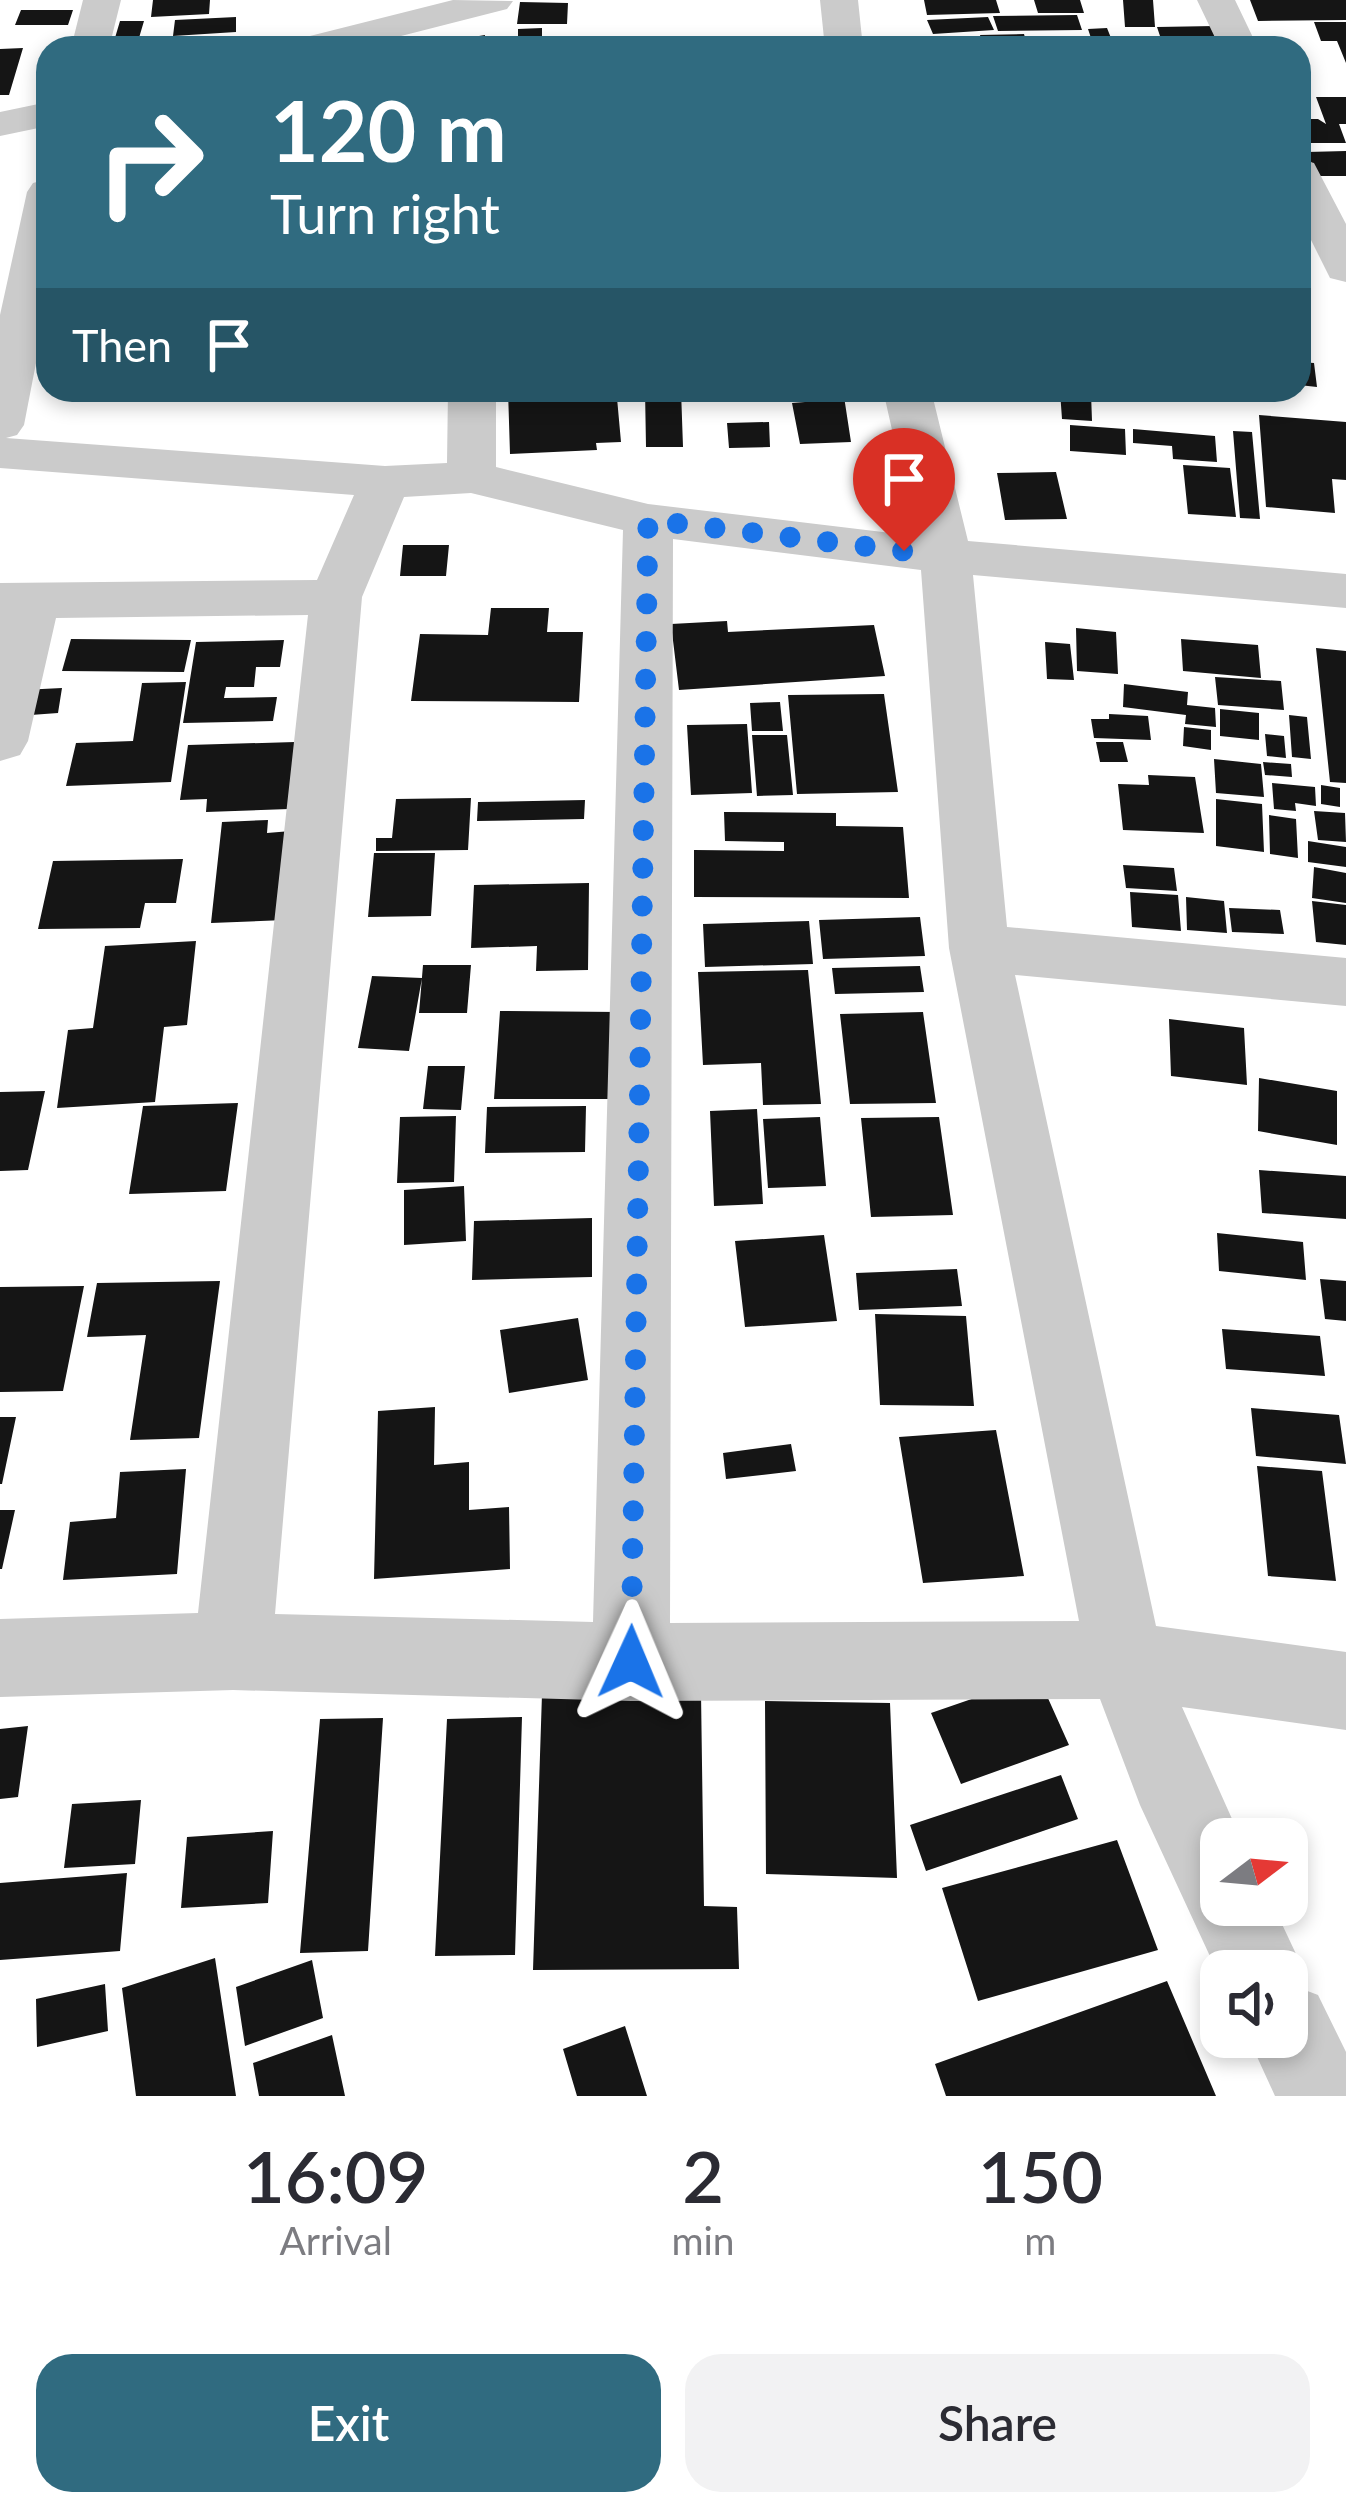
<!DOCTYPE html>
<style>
body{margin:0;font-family:Lato,sans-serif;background:#f2f2f3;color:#2b2b33;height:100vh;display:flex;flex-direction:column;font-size:45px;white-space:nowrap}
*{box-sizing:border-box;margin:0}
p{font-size:39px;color:#7c7c81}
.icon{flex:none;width:66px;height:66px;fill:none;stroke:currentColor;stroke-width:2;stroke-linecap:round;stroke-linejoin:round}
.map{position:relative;height:2096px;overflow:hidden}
.drawer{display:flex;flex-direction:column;background:#fff;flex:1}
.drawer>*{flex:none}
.top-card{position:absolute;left:36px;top:36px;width:1275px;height:366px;border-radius:36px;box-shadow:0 6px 18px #0003;background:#306b80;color:#fff;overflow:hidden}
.needle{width:78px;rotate:74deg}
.controls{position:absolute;left:1200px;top:1818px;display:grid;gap:24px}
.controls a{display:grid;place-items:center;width:108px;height:108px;border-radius:24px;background:#fff;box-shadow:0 6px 18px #0003;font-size:60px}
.pin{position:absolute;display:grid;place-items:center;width:102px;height:102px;color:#fff;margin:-123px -51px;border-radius:50% 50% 50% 0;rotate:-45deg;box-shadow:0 0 12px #0007}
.pin .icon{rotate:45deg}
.me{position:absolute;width:132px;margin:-66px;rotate:1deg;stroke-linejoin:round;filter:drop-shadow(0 0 9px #0008)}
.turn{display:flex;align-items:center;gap:42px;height:252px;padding:0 36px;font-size:54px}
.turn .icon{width:156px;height:156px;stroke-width:2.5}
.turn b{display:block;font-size:84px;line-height:102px}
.then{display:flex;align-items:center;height:114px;padding:0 36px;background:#0003;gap:24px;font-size:45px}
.eta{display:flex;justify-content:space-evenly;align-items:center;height:204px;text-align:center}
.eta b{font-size:72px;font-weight:600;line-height:84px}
.primary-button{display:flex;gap:24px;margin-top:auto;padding:24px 36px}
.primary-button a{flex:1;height:138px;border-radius:36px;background:#306b80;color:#fff;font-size:48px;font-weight:600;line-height:138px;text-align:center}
.primary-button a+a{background:#f2f2f3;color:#2b2b33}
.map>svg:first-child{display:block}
</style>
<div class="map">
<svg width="1346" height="2096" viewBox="0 0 1346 2096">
<rect width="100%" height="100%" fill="#fff"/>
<!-- building -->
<path fill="#151515" d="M153 0H210L209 14 151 17Z
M924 0H996L1000 13 927 15Z
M1034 0H1080L1084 13H1038Z
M1123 0H1153L1155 27H1125Z
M1250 0H1346V20L1258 21Z
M520 2 568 3 567 24H517Z
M21 10H73L68 25H15Z
M1077 15 1082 30 998 31 993 16Z
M236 17V32L173 36 175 20Z
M988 17 994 30 933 34 927 20Z
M120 21H144L136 48H112Z
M1314 22H1346V63L1337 41H1321Z
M1215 26 1223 48 1163 45 1157 27Z
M542 28V40H565V48H518V29Z
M1107 28 1115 48H1078L1074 39 1091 38 1088 29Z
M1024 34 1028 48 983 46 980 35Z
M485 35 484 48H448L449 41Z
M23 48 9 95H0V49Z
M1316 97H1346V124H1339L1346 143H1305L1299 119H1318L1326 124Z
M1346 151V176H1317L1307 152Z
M1299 362 1314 363 1317 387 1299 385Z
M508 390H598V399L617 398 621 442 596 443 597 450 510 454Z
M645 390H681L683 447H646Z
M804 390H843L851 442 800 444 792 403 805 402Z
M1060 391 1091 393 1092 421 1062 419Z
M1259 415 1346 422V480L1332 479 1335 513 1266 507Z
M769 422 770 447 729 448 727 423Z
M1070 425 1125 429 1126 455 1070 451Z
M1133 429 1215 436 1217 462 1173 459 1172 446 1133 443Z
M1233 431 1252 432 1260 519 1240 518Z
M1183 465 1230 468 1236 517 1188 514Z
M1056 472 1067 519 1005 520 997 473Z
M403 545H449L446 576H400Z
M491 608H549L547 632H583L579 702 411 701 420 634 488 635Z
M727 621 728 632 874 625 885 676 679 690 671 624Z
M1076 628 1116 632 1118 674 1077 671Z
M71 639 191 640 184 672 62 671Z
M1181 639 1258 645 1261 678 1183 671Z
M284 640 280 667H256L254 687H226L224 698 277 697 273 721 183 723 196 642Z
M1045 642 1070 644 1074 680 1047 679Z
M1316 648 1346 651V783L1330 782Z
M1215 677 1281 681 1284 710 1218 705Z
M186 682 171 782 66 786 76 743 133 741 142 683Z
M1124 684 1188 692 1187 705 1215 708 1216 727 1185 724 1186 715 1123 707Z
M62 688 58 713 17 716 22 690Z
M884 694 898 792 797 794 788 695Z
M780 702 783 731H752L750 703Z
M1220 709 1259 713V740L1220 736Z
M1109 714 1148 716 1151 740 1094 738 1091 719H1109Z
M1289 715 1307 717 1311 759 1292 757Z
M747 724 752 793 691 795 687 725Z
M1184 727 1211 730V750L1183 746Z
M1265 734 1284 736 1286 758 1267 756Z
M752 735H787L793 795 757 796Z
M295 742 289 809 206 812 207 799 180 800 188 745Z
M1096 742H1123L1128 762H1100Z
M1214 759 1261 764 1264 797 1216 793Z
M1263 762 1291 764 1292 777 1265 775Z
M1148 775 1195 777 1204 833 1123 830 1118 784 1149 785Z
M1272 783 1315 787 1316 806 1295 803 1296 811 1274 809Z
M1321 785 1340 788V807L1321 804Z
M471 798 468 850 376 851V838H392L396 799Z
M1216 799 1262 804 1264 852 1216 846Z
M585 800 584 819 477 821 478 802Z
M1314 811 1345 813 1346 842 1318 840Z
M724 812 836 813V826L903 827 909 898 694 897V850L784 851V842L725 841Z
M1269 815 1296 819 1298 858 1270 854Z
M268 820 267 833 291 831 285 920 211 923 222 822Z
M1308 841 1346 847V867L1308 862Z
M374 853H435L431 916 368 917Z
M183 859 176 903H145L140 928 38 929 53 861Z
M1123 865 1174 868 1177 891 1126 888Z
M1314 867 1346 873V903L1312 898Z
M589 883 588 970 536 971 537 946 471 948 474 885Z
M1130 892 1178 895 1181 931 1132 927Z
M1186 897 1224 901 1227 933 1187 930Z
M1312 901 1346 905V945L1316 942Z
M1229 908 1280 910 1284 934 1232 932Z
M920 917 925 956 823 959 819 920Z
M809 921 813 964 705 967 703 924Z
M196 941 187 1025 164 1027 155 1102 57 1108 68 1030 93 1028 105 946Z
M423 965H471L467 1013H419Z
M920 966 924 992 835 994 832 968Z
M808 970 821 1104 763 1105 761 1063 703 1065 698 972Z
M372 976 422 978 409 1051 358 1048Z
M500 1011 619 1012 616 1099H494Z
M923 1012 936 1103 850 1104 840 1014Z
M1169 1019 1244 1028 1247 1085 1171 1076Z
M428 1066H465L461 1110 423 1109Z
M1259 1078 1337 1091V1145L1258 1131Z
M45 1091 28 1170 0 1171V1092Z
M238 1103 226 1191 129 1194 143 1106Z
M586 1106 585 1152 485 1153 487 1107Z
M757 1109 763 1204 714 1206 710 1111Z
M456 1116 454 1182 397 1183 400 1117Z
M820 1117 826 1186 768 1188 763 1119Z
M939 1117 953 1215 871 1217 861 1118Z
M1259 1170 1346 1176V1219L1262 1213Z
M464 1186 466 1241 404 1245V1190Z
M592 1218V1277L472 1280 474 1221Z
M1217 1233 1303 1242 1306 1280 1219 1271Z
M824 1235 837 1321 745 1327 735 1241Z
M957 1269 962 1306 859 1310 856 1273Z
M1320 1279 1346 1281V1321L1325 1319Z
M220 1281 199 1438 130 1440 146 1335 87 1337 97 1283Z
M84 1286 63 1391 0 1392V1287Z
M875 1314 966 1316 974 1406 880 1405Z
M578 1318 588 1380 509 1393 500 1330Z
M1222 1329 1320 1336 1325 1376 1226 1369Z
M435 1407 434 1465 469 1462V1510L509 1507 510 1569 374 1579 378 1411Z
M1251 1408 1339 1415 1346 1464 1256 1456Z
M0 1417H16L2 1484H0Z
M996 1430 1024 1576 923 1583 899 1437Z
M791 1444 796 1471 726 1479 723 1453Z
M1257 1466 1322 1471 1336 1581 1268 1576Z
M186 1469 177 1574 63 1580 70 1522 116 1518 120 1472Z
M0 1510H15L2 1569H0Z
M1038 1676 1069 1745 961 1784 931 1713Z
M701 1693 704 1906 737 1907 739 1969 533 1970 542 1694Z
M765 1701 890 1703 897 1878 766 1874Z
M522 1717 515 1955 435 1956 447 1719Z
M383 1718 368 1951 300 1953 320 1719Z
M28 1726 18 1797 0 1799V1729Z
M1061 1775 1078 1819 926 1871 910 1825Z
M141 1800 135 1864 64 1868 72 1804Z
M273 1831 268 1903 181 1908 187 1837Z
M1117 1840 1158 1950 978 2001 942 1888Z
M127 1873 120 1951 0 1960V1883Z
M215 1958 236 2096H136L122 1988Z
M312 1960 323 2018 245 2046 236 1987Z
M1167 1981 1216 2096H946L935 2064Z
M105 1984 108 2031 37 2047 36 1999Z
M625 2026 647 2096H577L563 2049Z
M332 2035 345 2096H259L253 2063Z"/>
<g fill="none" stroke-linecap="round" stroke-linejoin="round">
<!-- street -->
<path fill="#cbcbcb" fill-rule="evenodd" d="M83 0H121L109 48H71Z
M453 0 513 1 507 9 354 48H289L294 40Z
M820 0H858L863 48H825Z
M1197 0H1235L1258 48H1220Z
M48 102V126L0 136V112Z
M1299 159 1314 163 1346 224V282L1330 278 1299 216Z
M48 179V301L24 425 17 435 6 438 385 466 447 463 448 390H496V467L648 504 916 536 883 390H931L968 541 1346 574V608L973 575 1007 927 1346 958V1006L1015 975 1156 1626 1346 1652V1730L1182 1707 1241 1839H1221V1905H1273L1304 1971 1297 1987 1318 1995 1346 2052V2096H1275L1248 2037H1287V1971H1221V1980L1140 1805 1100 1699 631 1701 233 1690 0 1697V1619L198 1613 308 615 56 618 28 741 20 755 0 761V583L317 580 354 495 0 468V315L27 192 33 183ZM471 493 623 530 593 1622 275 1614 362 597 404 497ZM673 539 921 570 949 948 1079 1621 670 1623Z"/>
</g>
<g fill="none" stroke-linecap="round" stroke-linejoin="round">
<!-- route -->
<path stroke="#1a73e8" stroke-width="21" stroke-dasharray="0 37.8" d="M631 1662 648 520 904 551"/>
</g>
</svg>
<div class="controls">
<a><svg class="needle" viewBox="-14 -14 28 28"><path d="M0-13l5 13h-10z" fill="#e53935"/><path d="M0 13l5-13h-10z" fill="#7c7c81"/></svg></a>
<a><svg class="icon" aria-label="sound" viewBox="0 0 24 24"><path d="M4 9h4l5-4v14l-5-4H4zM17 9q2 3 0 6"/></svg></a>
</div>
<div class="pin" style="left:904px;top:551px;background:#d93025"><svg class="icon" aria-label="arrive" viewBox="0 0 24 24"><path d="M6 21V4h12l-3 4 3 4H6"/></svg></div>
<svg class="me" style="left:631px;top:1662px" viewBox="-20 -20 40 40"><path d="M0-17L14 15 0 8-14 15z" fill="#1a73e8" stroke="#fff" stroke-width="4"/></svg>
<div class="top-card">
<div class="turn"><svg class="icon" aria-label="right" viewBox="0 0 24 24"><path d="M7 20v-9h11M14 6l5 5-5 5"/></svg><div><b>120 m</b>Turn right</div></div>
<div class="then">Then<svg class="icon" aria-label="arrive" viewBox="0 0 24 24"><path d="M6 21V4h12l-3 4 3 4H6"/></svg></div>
</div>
</div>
<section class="drawer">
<div class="eta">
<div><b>16:09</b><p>Arrival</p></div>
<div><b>2</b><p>min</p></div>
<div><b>150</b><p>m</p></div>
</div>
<div class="primary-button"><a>Exit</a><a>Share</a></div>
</section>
